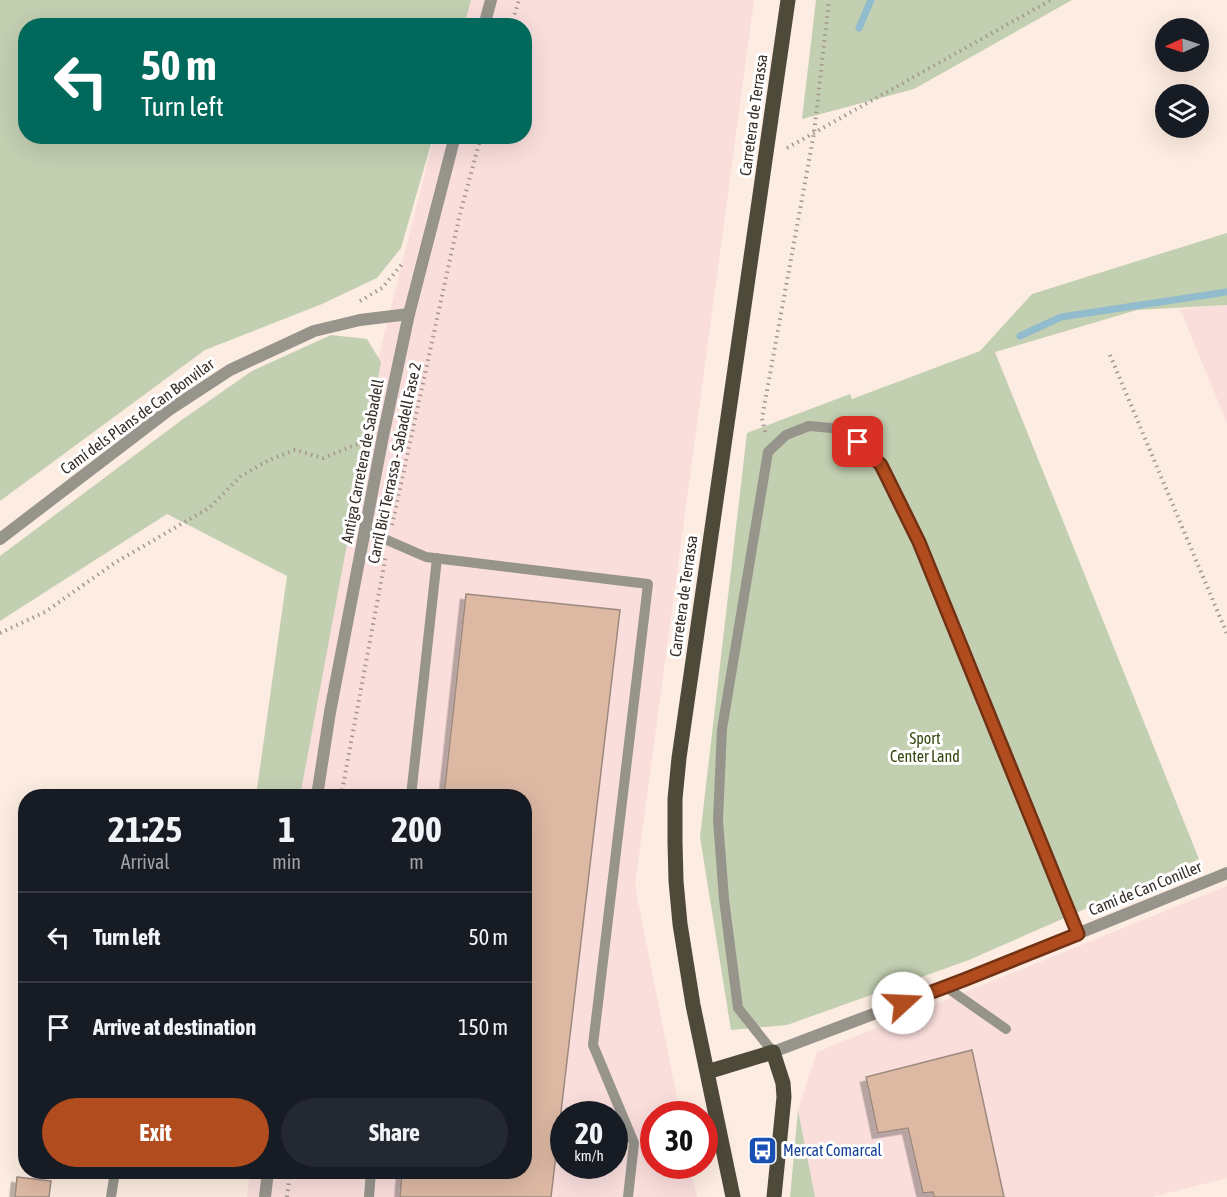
<!DOCTYPE html>
<meta charset="utf-8">
<style>
body{margin:0;font-family:"Asap Condensed",sans-serif;background:#242831;color:#f1f3f6;height:100vh;display:flex;flex-direction:column;font-size:22px;white-space:nowrap}
*{box-sizing:border-box;margin:0}
p{font-size:20px;color:#9ea1a6}
.icon{flex:none;width:33px;height:33px;fill:none;stroke:currentColor;stroke-width:2;stroke-linecap:round;stroke-linejoin:round}
.map{position:relative;flex:1;overflow:hidden}
.side{position:absolute;left:18px;top:789px;width:514px;height:390px;display:flex;flex-direction:column;background:#171b24;border-radius:24px;box-shadow:0 6px 24px #0002}
.side>*{flex:none}
.hud{position:absolute;left:18px;top:18px;width:514px;height:126px;border-radius:24px;box-shadow:0 6px 24px #0002;background:#00695c;color:#fff;overflow:hidden}
.needle{width:39px;rotate:267deg}
.controls{position:absolute;left:1155px;top:18px;display:grid;gap:12px}
.controls a{display:grid;place-items:center;width:54px;height:54px;border-radius:50%;background:#171b24;box-shadow:0 6px 24px #0002;font-size:30px}
.speed{position:absolute;left:550px;top:1101px;display:flex;gap:12px;font-size:30px;font-weight:700;text-align:center}
.speed>*{display:grid;place-content:center;width:78px;height:78px;border-radius:50%;background:#171b24;box-shadow:0 6px 24px #0002;line-height:1}
.speed small{font-size:15px;font-weight:400}
.speed .limit{border:9px solid #d22;background:#fff;color:#111}
.pin{position:absolute;display:grid;place-items:center;width:51px;height:51px;color:#fff;margin:-26px;border-radius:12px;box-shadow:0 3px 9px #0006}
.me{position:absolute;width:66px;margin:-33px;rotate:70deg;stroke-linejoin:round;filter:drop-shadow(0 0 4px #0008)}
.turn{display:flex;align-items:center;gap:21px;height:126px;padding:0 24px;font-size:27px}
.turn .icon{width:78px;height:78px;stroke-width:2.5}
.turn b{display:block;font-size:42px;line-height:51px}
.eta{display:flex;justify-content:space-evenly;align-items:center;height:102px;text-align:center}
.eta b{font-size:36px;font-weight:700;line-height:42px}
.primary-button{display:flex;gap:12px;margin-top:auto;padding:12px 24px}
.primary-button a{flex:1;height:69px;border-radius:36px;background:#b14c1e;color:#fff;font-size:24px;font-weight:700;line-height:69px;text-align:center}
.primary-button a+a{background:#242831;color:#f1f3f6}
ul{padding:0;list-style:none}
li{display:flex;align-items:center;gap:18px;height:90px;padding:0 24px;border-top:2px solid #363941}
li div{flex:1}
li b{display:block;font-size:22px}
li em{font-style:normal}
.map>svg:first-child{display:block}
</style>
<div class="map">
<svg width="1227" height="1197" viewBox="0 0 1227 1197">
<defs>
<filter id="shadow"><feDropShadow dx="-5.5" dy="5.5" stdDeviation="0" flood-color="#0004"/></filter>
</defs>
<rect width="100%" height="100%" fill="#fdece1"/>
<!-- industrial -->
<path fill="#f9dedc" fill-rule="evenodd" d="M469 0H754L635 885 680 1114H654V1166H690L697 1197H247L250 1172H525V796H298L375 371 434 137 525 136V26L462 25ZM564 1114H615V1166H564Z
M1227 305V423L1180 309Z
M1227 886V1178L1152 1197H815L798 1110 817 1052Z"/>
<!-- green -->
<path fill="#c3cfb1" d="M0 0H471L464 25 26 26V136L433 137 401 248 377 278 322 304 205 350 0 501Z
M816 0H1072L914 89 802 119Z
M1227 233V305L1137 310 995 352 1199 859 969 960 787 1025 731 1030 700 837 747 433 850 394 852 399 980 351 1032 294Z
M331 335 367 339 381 362 300 796H256L287 576 167 514 0 621V556L183 419 252 371Z
M798 1110 815 1197H790Z"/>
<g fill="none" stroke-linecap="round" stroke-linejoin="round">
<!-- stream -->
<path stroke="#91bccd" stroke-width="7" d="M859 28 871 0
M1020 336 1061 317 1227 292"/>
</g>
<!-- building -->
<path fill="#ddb9a3" stroke="#9d8a7e" stroke-width="1.5" filter="url(#shadow)" d="M466 594 620 610 551 1197H400L402 1172H525V796H444Z
M972 1050 1004 1197H934L933 1192 923 1193 908 1128 878 1133 866 1077Z
M17 1177 51 1181 49 1197H15Z"/>
<g fill="none" stroke-linecap="round" stroke-linejoin="round">
<!-- path -->
<path stroke="#a4978f" stroke-width="4" stroke-dasharray="1.5 4.5" stroke-linecap="butt" d="M511 26 519 0
M787 148 1051 0
M360 301 382 288 403 263
M1110 355 1227 634
M765 432 762 418 814 133 829 0
M392 525 459 218 481 136
M0 633 45 612 116 562 209 508 241 476 269 460 295 450 323 458 365 441
M341 796 386 555
M287 1197 290 1172"/>
<!-- service -->
<path stroke="#96948b" stroke-width="10" d="M364 530 426 557 648 584 593 1045 634 1143 628 1197
M411 796 437 558
M946 987 1006 1029
M773 1052 738 1008 724 899 718 820 722 729 768 452 786 435 809 426 832 428 858 443 881 465 919 542 1078 934
M111 1197 115 1172
M369 1197 371 1172"/>
<!-- minor -->
<path stroke="#96948b" stroke-width="12" d="M0 539 169 410 230 370 314 331 360 320 409 314
M773 1052 966 979 1227 873"/>
<!-- tertiary -->
<path stroke="#96948b" stroke-width="12" d="M484 26 491 0
M317 796 330 712 383 436 409 314 455 136
M265 1197 268 1172"/>
<!-- primary -->
<path stroke="#4e4a3a" stroke-width="15" d="M707 1072 773 1052 783 1083 784 1097 774 1197
M733 1197 693 1005 680 924 676 881 675 842V799L679 758 788 0"/>
</g>
<g fill="none" stroke-linecap="round" stroke-linejoin="round">
<defs>
<path id="route" d="M858 442 881 465 919 542 1078 934 966 979 903 1003"/>
</defs>
<!-- route casing -->
<use href="#route" stroke="#733114" stroke-width="15"/>
<!-- route -->
<use href="#route" stroke="#b14c1e" stroke-width="10"/>
</g>
<!-- icons -->
<defs>
<symbol id="bus-square" viewBox="-11 -11 22 22"><rect x="-9" y="-9" width="18" height="18" rx="4" fill="#1a4fb4" stroke="#fff"/><path d="M-5-6H5V4H4V6H2V4H-2V6H-4V4H-5ZM-3.5-4V0h7V-4ZM-3.5 1.2v1.5H-2V1.2ZM2 1.2v1.5H3.5V1.2Z" fill="#fff"/></symbol>
</defs>
<g fill-rule="evenodd">
<use href="#bus-square" x="746" y="1134" width="33" height="33"/>
</g>
<g text-anchor="middle" dominant-baseline="central" stroke-width="6" stroke-linejoin="round" paint-order="stroke">
<!-- street labels -->
<g font-size="16" fill="#352d28" stroke="#fff">
<text transform="translate(753 115) rotate(-82)">Carretera de Terrassa</text>
<text transform="translate(137 416) rotate(-36)">Camí dels Plans de Can Bonvilar</text>
<text transform="translate(362 461) rotate(-79)">Antiga Carretera de Sabadell</text>
<text transform="translate(394 463) rotate(-78)">Carril Bici Terrassa - Sabadell Fase 2</text>
<text transform="translate(683 596) rotate(-82)">Carretera de Terrassa</text>
<text transform="translate(1145 888) rotate(-22)">Camí de Can Coniller</text>
</g>
<!-- park labels -->
<g font-size="16" fill="#34450d" stroke="#fff">
<text x="925" y="738">Sport<tspan x="925" dy="18">Center Land</tspan></text>
</g>
<!-- transit labels -->
<g font-size="16" fill="#164399" stroke="#fff" text-anchor="start">
<text x="783" y="1150">Mercat Comarcal</text>
</g>
</g>
</svg>
<div class="controls">
<a><svg class="needle" viewBox="-14 -14 28 28"><path d="M0-13l5 13h-10z" fill="#e53935"/><path d="M0 13l5-13h-10z" fill="#9ea1a6"/></svg></a>
<a><svg class="icon" aria-label="layers" viewBox="0 0 24 24"><path d="M12 4l9 5-9 5-9-5zM3 14l9 5 9-5"/></svg></a>
</div>
<div class="speed"><div>20<small>km/h</small></div><div class="limit">30</div></div>
<div class="pin" style="left:858px;top:442px;background:#d93025"><svg class="icon" aria-label="arrive" viewBox="0 0 24 24"><path d="M6 21V4h12l-3 4 3 4H6"/></svg></div>
<svg class="me" style="left:903px;top:1003px" viewBox="-20 -20 40 40"><circle r="19" fill="#fff"/><path d="M0-13L10 11 0 6-10 11z" fill="#b14c1e"/></svg>
<div class="hud">
<div class="turn"><svg class="icon" aria-label="left" viewBox="0 0 24 24"><path d="M17 20v-9H6M10 6l-5 5 5 5"/></svg><div><b>50 m</b>Turn left</div></div>
</div>
<section class="side">
<div class="eta">
<div><b>21:25</b><p>Arrival</p></div>
<div><b>1</b><p>min</p></div>
<div><b>200</b><p>m</p></div>
</div>
<ul>
<li><svg class="icon" aria-label="left" viewBox="0 0 24 24"><path d="M17 20v-9H6M10 6l-5 5 5 5"/></svg><div><b>Turn left</b></div><em>50 m</em></li>
<li><svg class="icon" aria-label="arrive" viewBox="0 0 24 24"><path d="M6 21V4h12l-3 4 3 4H6"/></svg><div><b>Arrive at destination</b></div><em>150 m</em></li>
</ul>
<div class="primary-button"><a>Exit</a><a>Share</a></div>
</section>
</div>
